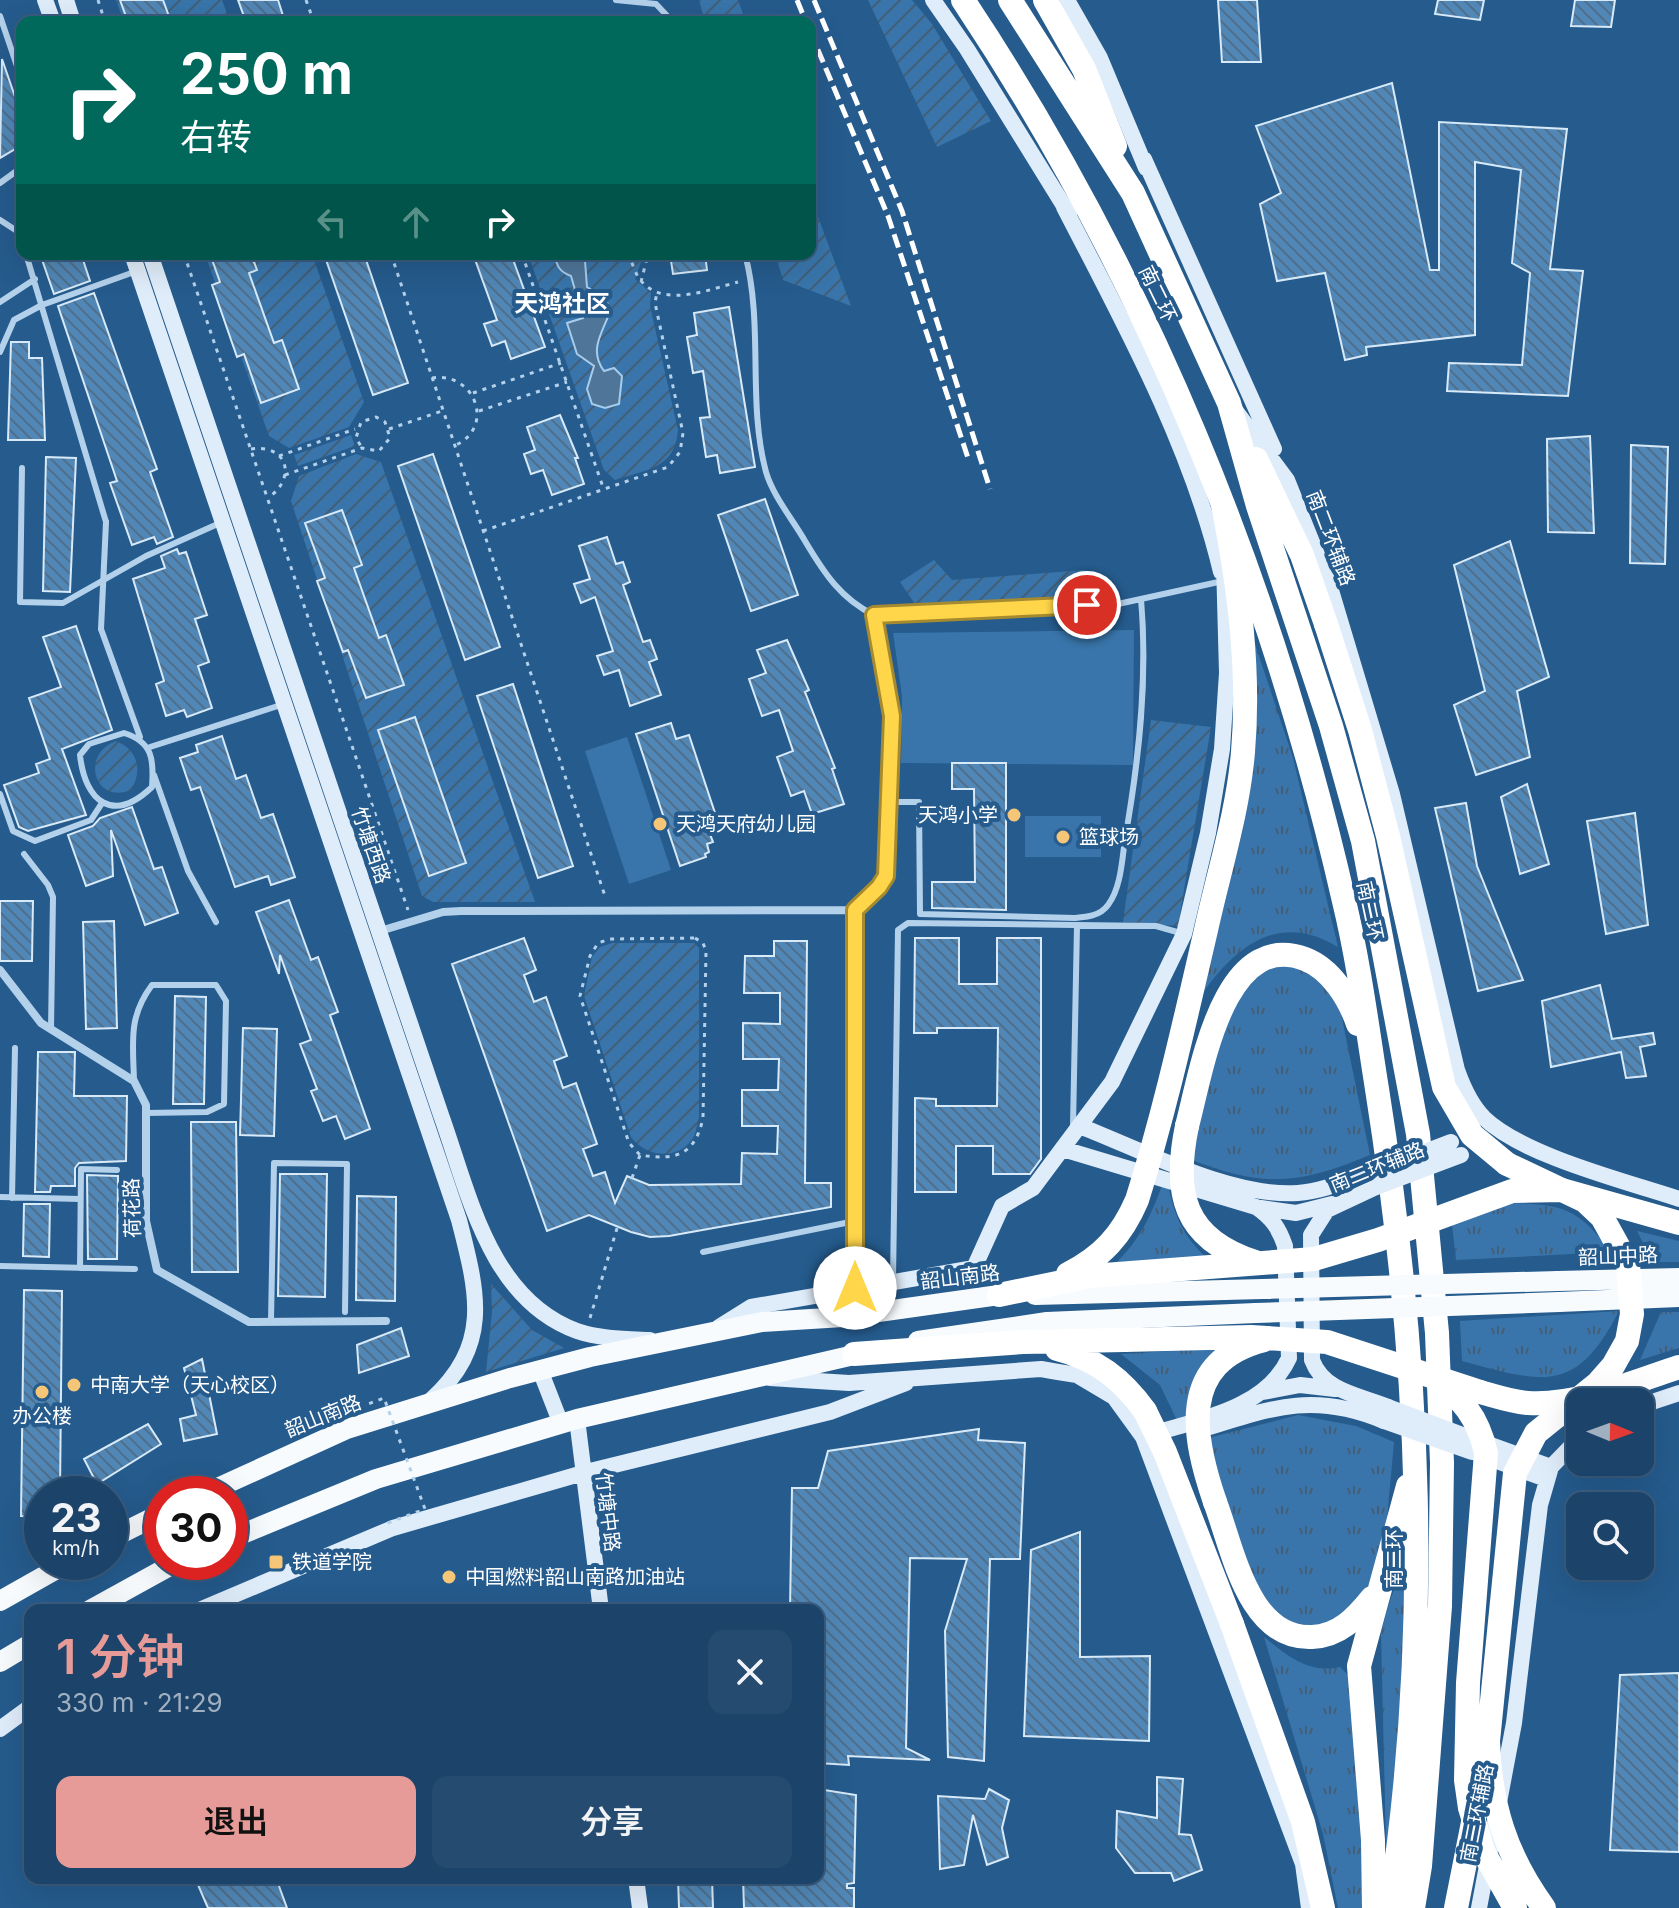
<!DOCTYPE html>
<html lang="zh">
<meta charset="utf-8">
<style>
body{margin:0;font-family:Inter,"Noto Sans SC",sans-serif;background:#254b70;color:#f1f3f6;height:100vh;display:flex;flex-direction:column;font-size:30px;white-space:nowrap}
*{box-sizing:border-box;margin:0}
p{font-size:26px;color:#a0b0c1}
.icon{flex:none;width:44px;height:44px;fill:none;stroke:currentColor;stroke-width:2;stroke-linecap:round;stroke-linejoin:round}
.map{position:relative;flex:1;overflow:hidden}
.side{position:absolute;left:24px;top:1604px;width:800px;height:280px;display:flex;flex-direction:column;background:#1c446a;border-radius:16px;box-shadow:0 8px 32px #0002,0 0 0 2px #3a5c7e}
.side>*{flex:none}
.banner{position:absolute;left:16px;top:16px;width:800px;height:244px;border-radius:16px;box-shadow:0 8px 32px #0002,0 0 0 2px #3a5c7e;background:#00695c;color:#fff;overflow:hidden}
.needle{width:52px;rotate:91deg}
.buttons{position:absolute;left:1566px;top:1388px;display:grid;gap:16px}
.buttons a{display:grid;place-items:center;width:88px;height:88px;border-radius:16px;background:#1c446a;box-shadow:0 8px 32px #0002,0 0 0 2px #3a5c7e;font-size:40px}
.speed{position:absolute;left:24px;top:1476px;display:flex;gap:16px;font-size:40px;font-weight:700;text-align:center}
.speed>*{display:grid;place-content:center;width:104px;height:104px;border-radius:50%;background:#1c446a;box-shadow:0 8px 32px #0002,0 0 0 2px #3a5c7e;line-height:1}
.speed small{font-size:20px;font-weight:400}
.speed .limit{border:12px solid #d22;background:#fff;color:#111}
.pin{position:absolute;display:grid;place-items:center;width:68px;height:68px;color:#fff;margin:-34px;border:4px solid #fff;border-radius:50%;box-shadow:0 2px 8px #0007}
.me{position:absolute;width:88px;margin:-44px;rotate:0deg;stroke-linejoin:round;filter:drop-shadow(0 0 6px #0008)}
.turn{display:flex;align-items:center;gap:28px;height:168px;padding:0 32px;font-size:36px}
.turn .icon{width:104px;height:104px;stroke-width:2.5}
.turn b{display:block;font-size:56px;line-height:68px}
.lanes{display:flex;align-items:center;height:76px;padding:0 32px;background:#0003;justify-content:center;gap:40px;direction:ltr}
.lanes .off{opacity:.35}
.round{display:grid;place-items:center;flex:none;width:84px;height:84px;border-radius:16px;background:#254b70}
.head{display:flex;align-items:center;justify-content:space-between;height:136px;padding:0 32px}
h1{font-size:48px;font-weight:600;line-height:60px;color:#e69b98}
.action{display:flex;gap:16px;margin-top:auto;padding:16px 32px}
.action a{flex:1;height:92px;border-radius:16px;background:#e69b98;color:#111;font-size:32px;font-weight:600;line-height:92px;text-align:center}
.action a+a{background:#254b70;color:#f1f3f6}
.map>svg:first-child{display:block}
</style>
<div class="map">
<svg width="1679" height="1908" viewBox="0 0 1679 1908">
<defs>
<pattern id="grass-tufts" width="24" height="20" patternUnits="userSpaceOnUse" patternTransform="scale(2)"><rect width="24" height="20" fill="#3975aa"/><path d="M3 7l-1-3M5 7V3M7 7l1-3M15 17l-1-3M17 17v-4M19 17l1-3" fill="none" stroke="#435e76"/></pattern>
<pattern id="garden-furrows" width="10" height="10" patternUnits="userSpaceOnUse" patternTransform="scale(2)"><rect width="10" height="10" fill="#3975aa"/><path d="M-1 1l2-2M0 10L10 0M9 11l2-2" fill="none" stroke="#435e76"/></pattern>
<pattern id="building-back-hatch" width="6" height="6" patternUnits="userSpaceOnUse" patternTransform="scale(2)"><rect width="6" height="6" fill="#5187b6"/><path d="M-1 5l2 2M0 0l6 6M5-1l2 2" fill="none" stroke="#4f6f8c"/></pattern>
</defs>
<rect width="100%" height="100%" fill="#255b8d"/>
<!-- grass -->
<path fill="url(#grass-tufts)" d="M1253 638 1293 758 1338 947C1279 911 1236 946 1202 994L1243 830 1253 762Z
M1298 963 1338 999 1370 1155C1297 1185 1264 1188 1189 1159L1224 1015 1258 970Z
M1166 1174C1172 1209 1180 1234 1207 1258L1117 1262C1143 1236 1154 1209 1166 1174Z
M1509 1203C1563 1204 1578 1208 1611 1252L1456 1260 1452 1225Z
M1637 1231 1679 1241V1262H1653Z
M1619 1311C1576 1395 1543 1383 1462 1361L1460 1321Z
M1661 1312H1679V1348L1640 1360Z
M1220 1348C1195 1380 1187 1394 1184 1435L1160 1385 1121 1354Z
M1298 1415 1356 1426 1394 1442 1383 1562 1357 1615 1315 1626 1293 1623 1272 1609 1249 1584 1208 1438Z
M1411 1560 1389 1855 1386 1845 1381 1633C1388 1608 1394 1580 1411 1560Z
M1264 1637C1288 1656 1308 1674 1340 1667L1354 1681 1365 1908H1338L1323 1834Z"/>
<!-- park -->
<path fill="#3975aa" d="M1134 630 1133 765 901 763 902 696 893 633Z
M627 737 671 870 629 884 585 751Z
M1025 816H1101V857H1025Z"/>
<!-- garden -->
<path fill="url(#garden-furrows)" d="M116 0H222L230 22H124Z
M699 0H738L746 22H705Z
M868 0H912L932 24 991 121 937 147Z
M810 195 851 306 783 280 775 254H810Z
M205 254H312L364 402 349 427 289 448 269 436Z
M528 254H644L635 279 651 293 650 306 678 430C675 469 647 469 615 480L604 470Z
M351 435 355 446 298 466 294 455Z
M356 454 381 462 535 902H433L422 896 291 501 299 476Z
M934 560 952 580 1085 570 1082 596 915 604 900 582Z
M1151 720 1211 727 1178 926 1123 922Z
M116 741C138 750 143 770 131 790 94 805 80 754 116 741Z
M612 943H694L699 948V1117C697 1125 696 1135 691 1141 675 1161 645 1156 631 1137L584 996 592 957 600 947Z
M491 1284 532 1330 564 1348 486 1372 492 1312Z"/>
<!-- water -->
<path fill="#4f7598" stroke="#a8cdec" stroke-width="2" d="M555 254H579L585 261 587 287 606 299 610 311C603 333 588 349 604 371L614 368 622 376 619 404 605 408 592 404 587 389 594 366 577 354 567 323 583 318 571 276C560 272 556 266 555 254Z"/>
<!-- building -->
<path fill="url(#building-back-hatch)" stroke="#d8eaf8" stroke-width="2" d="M120 0H163L171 22H128Z
M238 0H278L285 22H246Z
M1218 0H1257L1261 62H1222Z
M1438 0H1484L1480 20 1435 14Z
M1575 0H1615L1611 27 1571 26Z
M2 59 22 117V145L0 158Z
M1392 83 1430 270H1439V122L1567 129 1550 269 1583 271 1568 396 1447 391 1449 363 1522 365 1530 273 1512 263 1521 170 1475 162V335L1366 347 1367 355 1345 360 1325 273 1277 281 1260 204 1281 193 1256 126Z
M40 254H81L90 281 54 294Z
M210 254H251L257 270 249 273 274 343 282 340 299 389 261 403 244 354 237 357 212 285 220 282Z
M324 254H364L408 383 373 395Z
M473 254H511L545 347 511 359 505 341 492 346 484 324 497 320Z
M670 254H705L707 270 673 274Z
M94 293 157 469 150 472 173 537 157 544 154 537 132 545 110 483 117 481 58 306Z
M729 307 755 467 720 473 717 455 706 457 700 418 710 417 703 371 693 373 687 337 697 335 694 313Z
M11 342H29V358H42L45 440H8Z
M560 415 578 458H575L584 484 552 495 543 470 531 474 524 454 535 450 527 427Z
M1590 436 1594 533 1548 532 1547 439Z
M1631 445 1668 447 1665 564 1630 563Z
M433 454 500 647 465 660 398 466Z
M46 457 76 458 70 592 43 591Z
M765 499 798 595 751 611 718 515Z
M342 510 362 565 354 568 379 638 386 635 404 685 366 698 348 650 343 652 317 581 325 578 305 523Z
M607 537 616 564 623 562 630 582 623 585 643 642 650 640 657 659 649 662 661 695 630 706 619 670 604 675 597 656 613 651 595 597 581 603 574 584 590 579 579 546Z
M1510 541 1549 677 1517 691 1530 757 1476 775 1454 705 1485 691 1454 565Z
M177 549 179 554 186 552 207 615 195 619 209 662 198 666 212 708 187 717 184 710 166 716 156 684 164 681 133 579 165 568 161 556Z
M76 626 112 730 62 749 86 815 28 831 19 827 4 785 39 773 36 764 50 759 29 698 61 687 43 637Z
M787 640 809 690 805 692 835 768 832 769 844 804 812 814 804 791 791 796 777 757 793 751 779 710 762 716 749 679 766 673 757 650Z
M513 684 573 866 538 878 477 696Z
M415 717 466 863 429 876 378 730Z
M671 723 676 739 689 735 718 822 713 824 715 832 710 834 713 842 707 844 709 852 705 854 706 857 680 866 636 734Z
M222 736 236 779 246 775 261 818 273 814 295 877 271 885 268 876 235 887 200 787 191 790 180 758 198 752 196 745Z
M952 763H1006V910L932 908V882H975L974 789H952Z
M1527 784 1549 864 1520 874 1501 797Z
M1466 803 1477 866 1523 980 1478 991 1435 808Z
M132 807 154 869 162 867 178 913 145 925 111 830 113 876 86 886 68 835 93 826 100 818Z
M1635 813 1648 925 1606 934 1587 821Z
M289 900 311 960 318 957 338 1012 330 1015 370 1129 345 1139 336 1116 323 1121 311 1091 317 1089 300 1044 311 1040 280 955 279 974 256 912Z
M0 901H33L32 961H0Z
M114 921 117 1028 86 1029 83 922Z
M524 938 536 970 524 975 534 1002 546 997 567 1056 554 1061 563 1088 576 1083 597 1144 583 1149 593 1176 605 1172 615 1203 627 1176 649 1185 741 1184 742 1153 777 1154 778 1126H742V1090H778L779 1059H743V1023L780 1024V993H744L745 956H774V941H807L805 1183H831V1207L669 1236 650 1237 631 1232 589 1215 547 1231 452 964Z
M915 938H959V984H997V938H1041V1159L1030 1174H993V1146H956V1192H915V1098L936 1099V1106H997L998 1028H937V1033H914Z
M1600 985 1612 1039 1653 1033 1655 1044 1640 1047 1646 1076 1626 1078 1621 1052 1551 1067 1542 1001Z
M175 996 206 997 204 1104H173Z
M243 1028 277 1029 274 1136 240 1135Z
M38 1052H75L74 1096H127L126 1161 79 1163 75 1168V1186H51L50 1192H35Z
M191 1122H236L238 1272H192Z
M280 1174H327L325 1297 278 1296Z
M87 1175 118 1176 117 1259H88Z
M357 1196 396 1197 395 1301 356 1300Z
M24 1204H50L49 1257 23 1256Z
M24 1290 62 1291 60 1494H42V1517L21 1516Z
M401 1328 409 1356 359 1373 357 1345Z
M202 1359 217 1434 184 1441 180 1419 196 1415 184 1368Z
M148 1424 161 1444 97 1484 84 1459Z
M979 1429 978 1440 1025 1443 1020 1559H990L984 1761 948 1757 945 1631 967 1559 910 1558 906 1748 930 1760 848 1756 849 1765 818 1763V1610H790L792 1488H818L828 1451Z
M1080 1532V1657L1150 1656 1149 1741 1024 1736 1031 1550Z
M1679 1673V1852L1610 1850 1620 1675Z
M1157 1777 1183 1779 1179 1834 1191 1835 1202 1870 1174 1881 1171 1873H1135L1116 1848 1117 1811 1157 1818Z
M818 1789 856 1795 854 1883 847 1884V1888H854V1908H744L743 1878H818Z
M989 1789 1009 1800 1002 1828 1008 1857 987 1865 973 1815 964 1865 940 1869 938 1796 985 1799Z
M195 1878H276L287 1908H208Z
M678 1878H712L713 1908H679Z"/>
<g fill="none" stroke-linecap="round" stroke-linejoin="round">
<!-- path -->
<path stroke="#b4d1eb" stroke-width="3" stroke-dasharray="4 6" stroke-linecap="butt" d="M98 0 105 22
M306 0 314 22
M184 254 408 910
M391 254 606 899
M522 254 604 490
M627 254C633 262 635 275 642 282 666 308 710 289 738 282
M641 282 648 254
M432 378C474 371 496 426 456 445
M473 393 561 363
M479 411 567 382
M389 429 442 411
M251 449C288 444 297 478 268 498
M279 456 355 429
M285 475 362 448 379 451 390 438 385 422 376 417 361 422 356 438 362 448
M483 531 668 467 680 452 683 433 655 303 657 292
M695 938 703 943 706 951 703 1118C695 1155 676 1161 640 1155L629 1143 580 996 590 956 598 943 610 939Z
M632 1178 640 1155
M590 1318 618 1225"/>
<!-- lane -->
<path stroke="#b4d1eb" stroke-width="6" d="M616 0 656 4 673 22
M0 16 22 81
M0 183 22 167
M0 220 20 233 22 240
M26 254 106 522
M745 254C764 325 747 402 766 472 773 496 793 520 805 541 824 573 841 599 874 615L1118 604 1223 581
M0 302 35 279
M0 352 14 320 42 305 137 271
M22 468 20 602 63 603 146 556 220 523
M101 629 140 737
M124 733C153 742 154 760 152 787 113 824 85 802 80 755L89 744Z
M150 747 281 705
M154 775 188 871 216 922
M0 794 13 831 35 841 91 820 102 803
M889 802H919L920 914 1075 918C1087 917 1100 916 1108 905 1121 888 1122 860 1125 839 1139 760 1148 679 1141 599
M24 854 48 885 53 897 51 1030
M134 1081C133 1042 128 1017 152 985H216L226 1001 224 1104 207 1112 146 1113
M1073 1126 1077 926
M0 1197 80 1199
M12 1198 15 1048
M703 1252 855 1221
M0 1266 135 1269
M80 1268 81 1169 117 1170
M893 1281 898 930 908 923 1156 926 1184 934
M271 1321 274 1163 347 1164 345 1312"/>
<!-- street -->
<path stroke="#b4d1eb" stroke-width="8" d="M380 931 443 912 461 911 855 910 886 876 892 716 874 615
M0 970 41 1023 134 1081 146 1105V1221L157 1270 249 1322 386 1321
M855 1288V910"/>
<!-- secondary -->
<path stroke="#dfecf9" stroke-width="16" d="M45 0 53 22
M66 0 73 22
M933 0 967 49 1069 214
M1067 0 1100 58 1146 168
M1144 159 1274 449
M1064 207C1124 323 1191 445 1221 572
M132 254 459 1220C478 1294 492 1345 430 1401
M150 254 441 1115C469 1193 489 1299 577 1331 600 1339 627 1339 650 1340
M1235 410 1287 480 1330 587 1392 794 1457 1070C1463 1087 1471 1105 1484 1118 1524 1156 1625 1181 1679 1199
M1082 1127C1144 1151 1232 1198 1298 1193 1324 1191 1350 1179 1375 1171
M1063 1149 1256 1207C1272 1218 1279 1228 1285 1246L1289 1358C1266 1409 1197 1420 1149 1435
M1376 1187 1327 1210 1311 1235 1312 1360C1324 1392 1359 1395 1388 1407
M1261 1208 1296 1213 1332 1204
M719 1327 751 1307 974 1268 1002 1206 1033 1188 1112 1082 1184 934 1208 833 1222 749 1227 673 1224 563
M540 1370 561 1424
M770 1378 849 1383 1041 1369 1058 1372 1077 1375 1114 1397 1143 1437 1303 1864 1309 1908
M1263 1392 1300 1385 1335 1389
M1640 1406 1679 1393
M577 1419 601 1610
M1210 1427C1276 1406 1317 1393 1384 1421
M1477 1440 1551 1467
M1478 1454 1546 1479
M199 1610 393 1528 590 1471 830 1412 906 1383
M0 1729 30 1707
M636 1878 640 1908
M1479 1908 1514 1723 1540 1505 1551 1467 1580 1437"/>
<!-- primary -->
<path stroke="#f8fbfe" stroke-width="20" d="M1558 1281 1679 1278
M1559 1302 1679 1297
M918 1341 1047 1322 1256 1313
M204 1494 347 1429 510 1378 590 1357 762 1322 843 1317 999 1295
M110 1539 162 1513
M230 1539 376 1479 577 1419 867 1352
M0 1601 69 1562
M90 1610 177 1562
M0 1662 30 1644"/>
<!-- highway -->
<path stroke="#fff" stroke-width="24" d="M963 0C1145 273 1271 582 1344 901 1359 963 1367 1026 1377 1089 1421 1367 1432 1629 1390 1908
M1010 0 1133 193 1229 403 1258 506 1331 726 1363 841 1418 1134 1437 1333 1442 1463 1440 1606 1420 1866 1413 1908
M1045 0 1084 69 1115 146
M1256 459 1302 555 1326 624
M1187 1126C1201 1075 1222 928 1305 959 1331 969 1349 998 1358 1024
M1507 1164 1562 1190 1679 1223
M1057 1349C1096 1359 1122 1379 1145 1411
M854 1354 1023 1342 1124 1340
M1480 1392C1495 1396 1512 1402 1528 1403 1578 1406 1633 1382 1679 1367
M1215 1502C1233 1549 1248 1640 1312 1637 1339 1636 1356 1618 1372 1598
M1232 1624 1303 1822 1323 1908
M1374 1908 1373 1840 1359 1666 1408 1486
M1456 1908 1486 1757"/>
<!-- rail -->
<path stroke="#fff" stroke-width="5" stroke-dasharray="14 6" stroke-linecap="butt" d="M797 0 806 22
M814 0 902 211 990 489
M810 31 888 216 969 461"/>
<!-- path-bridge -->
<path stroke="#b4d1eb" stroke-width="3" stroke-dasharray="4 6" stroke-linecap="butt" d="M341 1414 384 1398 425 1509 385 1524"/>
<!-- lane-bridge -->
<path stroke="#b4d1eb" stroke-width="6" d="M101 629 106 522"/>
<!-- secondary-bridge -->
<path stroke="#dfecf9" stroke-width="16" d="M1375 1171 1451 1142
M1376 1187 1461 1155
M1388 1407 1473 1439
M1384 1421 1472 1452"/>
<!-- primary-bridge -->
<path stroke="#f8fbfe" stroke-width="20" d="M1035 1295 1558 1281
M1256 1313 1559 1302"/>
<!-- highway-bridge -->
<path stroke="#fff" stroke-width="24" d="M1326 624 1360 730 1388 836 1444 1087 1472 1135 1507 1164
M1187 1126C1173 1193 1183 1239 1255 1262
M1068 1274C1102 1257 1122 1235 1137 1200 1165 1111 1185 1020 1206 930 1219 871 1238 812 1243 752 1250 669 1239 586 1223 505
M999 1295 1091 1276 1314 1259 1378 1240 1512 1191 1562 1190 1585 1201 1602 1217 1628 1264 1632 1314 1627 1341 1613 1366 1598 1383 1536 1433 1515 1473 1488 1741C1490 1805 1506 1856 1544 1908
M1124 1340 1251 1337 1327 1342 1480 1392
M1432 1376C1462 1398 1478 1417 1486 1453L1468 1683 1466 1780 1470 1808 1484 1853 1515 1908
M1145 1411 1165 1452 1232 1624
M1215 1502C1193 1438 1177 1362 1264 1340"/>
</g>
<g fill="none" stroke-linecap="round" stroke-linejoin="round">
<defs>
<path id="route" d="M855 1288V910L879 887 886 876 892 716 874 615 1087 605"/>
</defs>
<!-- route casing -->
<use href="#route" stroke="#a68a30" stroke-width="20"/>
<!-- route -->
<use href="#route" stroke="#ffd54a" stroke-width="14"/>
</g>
<!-- markers -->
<g fill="#f5c677" stroke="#255b8d" stroke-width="3">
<circle cx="1014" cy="815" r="8"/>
<circle cx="660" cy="824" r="8"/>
<circle cx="1063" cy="837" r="8"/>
<circle cx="74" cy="1385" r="8"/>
<circle cx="42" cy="1392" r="8"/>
<rect x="268" y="1554" width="16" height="16" rx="4"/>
<circle cx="449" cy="1577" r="8"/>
</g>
<g text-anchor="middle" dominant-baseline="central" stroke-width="8" stroke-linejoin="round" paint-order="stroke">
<!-- street labels -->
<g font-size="20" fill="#fff" stroke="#255b8d">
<text transform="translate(1158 294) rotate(64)">南二环</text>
<text transform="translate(1331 538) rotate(69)">南二环辅路</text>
<text transform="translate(371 845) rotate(71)">竹塘西路</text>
<text transform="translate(1370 911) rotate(78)">南二环</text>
<text transform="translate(1377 1167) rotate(-22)">南二环辅路</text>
<text transform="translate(132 1208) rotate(-92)">荷花路</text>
<text transform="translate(1618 1256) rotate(-2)">韶山中路</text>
<text transform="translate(960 1277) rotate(-7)">韶山南路</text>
<text transform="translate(323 1416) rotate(-22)">韶山南路</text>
<text transform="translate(608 1512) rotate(83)">竹塘中路</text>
<text transform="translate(1394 1559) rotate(-90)">南二环</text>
<text transform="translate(1477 1813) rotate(-79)">南二环辅路</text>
</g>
<!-- poi labels -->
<g font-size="20" fill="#fff" stroke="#255b8d" text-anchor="start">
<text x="998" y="815" text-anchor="end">天鸿小学</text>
<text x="676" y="824">天鸿天府幼儿园</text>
<text x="1079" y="837">篮球场</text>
<text x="90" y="1385">中南大学（天心校区）</text>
<text x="42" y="1416" text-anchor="middle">办公楼</text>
<text x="292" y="1562">铁道学院</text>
<text x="465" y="1577">中国燃料韶山南路加油站</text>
</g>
<!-- quarter labels -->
<g font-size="24" font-weight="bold" fill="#fff" stroke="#255b8d">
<text x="562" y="303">天鸿社区</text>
</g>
</g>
</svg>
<div class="buttons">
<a><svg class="needle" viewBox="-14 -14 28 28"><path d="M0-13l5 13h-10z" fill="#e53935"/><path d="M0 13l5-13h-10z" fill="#a0b0c1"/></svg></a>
<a><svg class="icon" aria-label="search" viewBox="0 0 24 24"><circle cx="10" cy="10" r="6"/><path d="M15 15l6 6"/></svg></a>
</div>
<div class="speed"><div>23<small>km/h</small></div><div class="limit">30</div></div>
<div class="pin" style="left:1087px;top:605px;background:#d93025"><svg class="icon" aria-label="arrive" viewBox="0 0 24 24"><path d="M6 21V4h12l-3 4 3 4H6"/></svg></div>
<svg class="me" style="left:855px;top:1288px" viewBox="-20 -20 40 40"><circle r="19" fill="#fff"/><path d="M0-13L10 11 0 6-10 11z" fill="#ffd54a"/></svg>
<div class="banner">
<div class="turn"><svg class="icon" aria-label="right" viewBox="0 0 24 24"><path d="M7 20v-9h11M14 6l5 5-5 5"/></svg><div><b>250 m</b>右转</div></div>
<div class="lanes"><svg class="icon off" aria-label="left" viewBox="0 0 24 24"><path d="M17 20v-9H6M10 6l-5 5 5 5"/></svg><svg class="icon off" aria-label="ahead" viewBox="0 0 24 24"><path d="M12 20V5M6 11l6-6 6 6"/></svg><svg class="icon" aria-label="right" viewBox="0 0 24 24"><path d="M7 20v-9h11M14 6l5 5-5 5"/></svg></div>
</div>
<section class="side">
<div class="head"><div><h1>1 分钟</h1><p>330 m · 21:29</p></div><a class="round"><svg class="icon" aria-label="close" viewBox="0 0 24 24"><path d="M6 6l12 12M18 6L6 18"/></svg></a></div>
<div class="action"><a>退出</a><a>分享</a></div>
</section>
</div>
